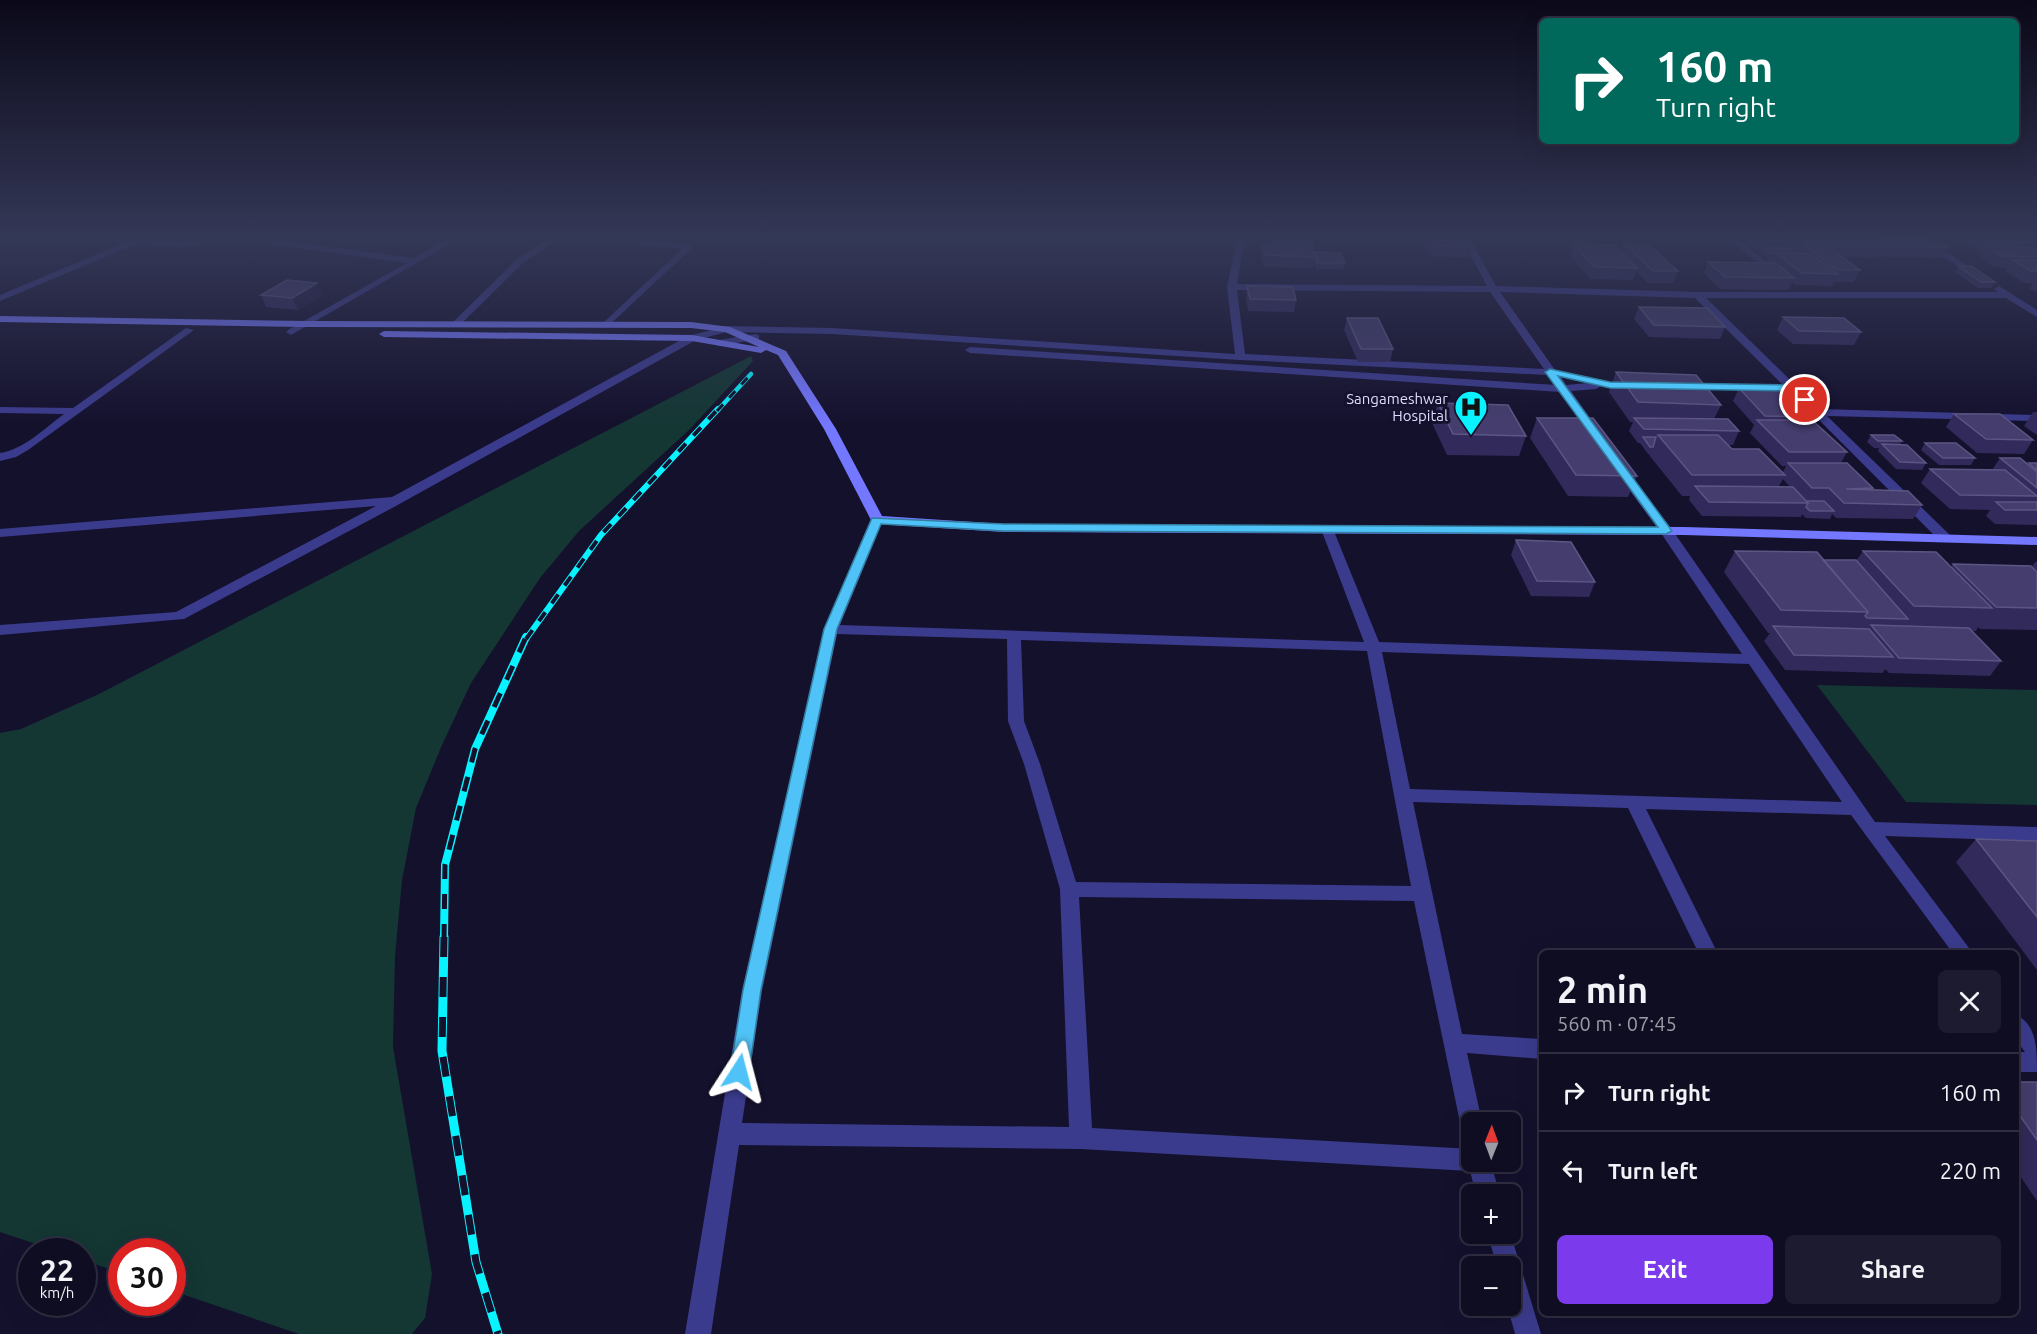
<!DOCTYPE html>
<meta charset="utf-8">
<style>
body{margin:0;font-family:Ubuntu,sans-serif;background:#1d1b2f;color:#f1f3f6;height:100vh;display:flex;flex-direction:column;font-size:22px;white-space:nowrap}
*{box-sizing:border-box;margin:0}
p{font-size:20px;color:#9b9ca5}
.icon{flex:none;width:33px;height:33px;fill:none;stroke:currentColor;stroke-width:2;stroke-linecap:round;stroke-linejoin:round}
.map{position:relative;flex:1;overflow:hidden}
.sheet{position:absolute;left:1539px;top:950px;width:480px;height:366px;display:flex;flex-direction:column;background:#0f0d22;border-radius:9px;box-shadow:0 6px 24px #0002,0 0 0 2px #2f2d40}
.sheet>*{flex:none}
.banner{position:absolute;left:1539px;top:18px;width:480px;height:126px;border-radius:9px;box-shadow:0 6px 24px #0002,0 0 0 2px #2f2d40;background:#00695c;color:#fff;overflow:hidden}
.needle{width:39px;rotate:1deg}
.buttons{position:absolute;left:1461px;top:1112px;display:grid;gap:12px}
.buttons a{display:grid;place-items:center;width:60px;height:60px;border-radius:9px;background:#0f0d22;box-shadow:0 6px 24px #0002,0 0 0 2px #2f2d40;font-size:30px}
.speed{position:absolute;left:18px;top:1238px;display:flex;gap:12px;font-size:30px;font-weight:700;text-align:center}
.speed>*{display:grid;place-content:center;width:78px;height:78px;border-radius:50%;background:#0f0d22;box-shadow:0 6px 24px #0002,0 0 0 2px #2f2d40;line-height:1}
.speed small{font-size:15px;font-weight:400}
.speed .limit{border:9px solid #d22;background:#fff;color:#111}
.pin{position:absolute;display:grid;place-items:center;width:51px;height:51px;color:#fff;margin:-26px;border:3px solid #fff;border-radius:50%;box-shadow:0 2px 6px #0007}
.me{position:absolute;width:66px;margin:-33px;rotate:9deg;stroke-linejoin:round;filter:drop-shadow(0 0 4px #0008)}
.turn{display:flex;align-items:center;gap:21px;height:126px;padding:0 18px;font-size:27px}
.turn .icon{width:78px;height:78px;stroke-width:2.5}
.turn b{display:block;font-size:42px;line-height:51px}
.round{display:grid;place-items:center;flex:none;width:63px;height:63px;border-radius:9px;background:#1d1b2f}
.headline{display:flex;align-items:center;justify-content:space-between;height:102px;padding:0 18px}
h1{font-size:36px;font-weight:700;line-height:45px}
.cta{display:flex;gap:12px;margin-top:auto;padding:12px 18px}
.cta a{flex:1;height:69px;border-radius:9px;background:#7c3aed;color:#fff;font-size:24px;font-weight:700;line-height:69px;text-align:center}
.cta a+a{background:#1d1b2f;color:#f1f3f6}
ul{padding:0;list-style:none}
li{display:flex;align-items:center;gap:18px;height:78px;padding:0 18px;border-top:2px solid #2f2d40}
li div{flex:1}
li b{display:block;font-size:22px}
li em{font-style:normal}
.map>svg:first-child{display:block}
</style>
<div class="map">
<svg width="2037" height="1334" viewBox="0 0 2037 1334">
<rect width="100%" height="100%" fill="#14112d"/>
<!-- green -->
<path fill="#143734" d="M751 356 753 361 689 430 579 531 540 578 471 683 442 745 416 808 402 880 395 956 393 1047 432 1274 425 1318 412 1334H299L173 1291 172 1251H122L121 1273 83 1260 82 1251H57L0 1232V733L21 729 99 694Z
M1817 685 2037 690V805L1906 802Z"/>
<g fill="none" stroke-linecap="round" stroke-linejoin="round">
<!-- minor -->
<path fill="#3b3b8d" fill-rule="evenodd" d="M0 237H7L0 242Z
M96 237H149L182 241 210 237H255L414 258 451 237H462L291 335 286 332 288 330 407 263 232 239 182 247 138 243 0 301V295L126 242Z
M551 237H561L523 263 459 326H453V322L517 259Z
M577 237H613L689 244 693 247 606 328 603 327V323L682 249Z
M1237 237H1245L1237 284 1487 286 1461 237H1469L1496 286 1698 292H1998L1994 289 1999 286 2037 310V317L2006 298H1706L1820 409 2037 415V421L1827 416 1951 536 1953 539 1951 542H1941L1790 391 1682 388V384L1686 383 1783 385 1695 298 1500 292 1555 370 1614 383 1615 385 1610 388 1601 386 1596 389 1571 391 1602 435 1596 438 1592 437 1560 392 970 353 965 350 970 347 1556 385 1548 375 1240 360 832 334 727 332 696 340 394 507 184 619 0 635V625L176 612 376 506 0 537V529L392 497 688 336 727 326 832 328 1235 354 1227 287ZM1237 290 1490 292 1544 369 1245 354ZM1561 377 1588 383 1566 385Z
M1726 237H1736L1781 274 1774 276Z
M1914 237H1924L1983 276 1976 278Z
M186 328 194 330 28 450 16 457 0 461V453C23 450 45 428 64 414L0 413V407L73 408Z
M755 334 759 335V339L719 346 714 343 719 340Z
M1620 465 1624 466 1671 528 1875 822 2037 827V841L1885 836 1972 952H1952L1851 815 1646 809 1717 952H1698L1628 808 1413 802 1462 1034 1542 1039V1059L1467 1053 1482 1122H1472V1137L1464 1135 1461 1127 1414 901 1079 897 1092 1128 1472 1149V1161H1490L1500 1194H1476L1470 1171 1081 1149 739 1145 711 1334H685L742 991 824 629 872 517H882L883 520 840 625 1364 642 1321 529 1327 525 1333 529 1379 642 1742 654 1661 533 1614 469ZM837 634 1007 639 1008 721 1024 764 1060 889 1069 1127 742 1123 762 991ZM1021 640 1367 651 1411 886 1076 882 1040 764 1024 721ZM1382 652 1749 664 1842 802 1410 789Z
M2016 1015C2037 1024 2037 1050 2037 1072H2016V1052H2025L2016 1040Z
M1510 1232 1541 1334H1515L1507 1305H1510V1266H1497L1487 1233Z"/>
<!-- secondary -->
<path fill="#7477ff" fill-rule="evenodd" d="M0 316 305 321 691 322 730 327 786 351 836 429 882 516 1004 524 1684 527 2037 537V545L1684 535 1004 532 877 524 871 520 824 429 778 355 766 350 761 353 692 341 384 337 379 334 384 331 692 335 759 347 725 332 691 328 305 327 0 322Z"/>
<defs>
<path id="rail-far3" d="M717 411 751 374"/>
<path id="rail-far2" d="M526 639 601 535 718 409"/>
<path id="rail-far1" d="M444 939 445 865 475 749 526 637"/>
<path id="rail" d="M444 937 442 1051 476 1262 498 1334"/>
</defs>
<!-- rail-far3 casing -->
<use href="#rail-far3" stroke="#09f2ff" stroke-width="4.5"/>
<!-- rail-far2 casing -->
<use href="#rail-far2" stroke="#09f2ff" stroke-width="6"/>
<!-- rail-far1 casing -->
<use href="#rail-far1" stroke="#09f2ff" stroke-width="8"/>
<!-- rail casing -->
<use href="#rail" stroke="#09f2ff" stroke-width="9"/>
<!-- rail-far3 -->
<use href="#rail-far3" stroke="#14112d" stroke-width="3" stroke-dasharray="9" stroke-linecap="butt"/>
<!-- rail-far2 -->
<use href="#rail-far2" stroke="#14112d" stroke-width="4" stroke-dasharray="11" stroke-linecap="butt"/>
<!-- rail-far1 -->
<use href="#rail-far1" stroke="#14112d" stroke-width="5" stroke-dasharray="15" stroke-linecap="butt"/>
<!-- rail -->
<use href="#rail" stroke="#14112d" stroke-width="7" stroke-dasharray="20" stroke-linecap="butt"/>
</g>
<!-- wall -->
<path fill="#312a5b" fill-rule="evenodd" d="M1270 237H1310L1314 245 1313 251 1314 254 1345 263 1343 269H1316L1314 262 1313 268 1264 267 1261 256 1262 245H1269Z
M1419 237H1466L1472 246 1468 258 1430 256Z
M1495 237H1521L1520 238Z
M1524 237H1552L1551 242 1528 241Z
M1554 237H1585L1588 241 1586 245 1620 251 1623 243 1678 271 1673 283H1648L1636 271 1633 280 1590 279 1570 256 1573 246H1561Z
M1741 237H1923V239L1949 247 1942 258 1883 257 1879 255 1878 258 1842 257 1860 270 1854 282H1834L1832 286 1796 285 1792 282 1788 290 1720 289 1704 273 1708 262 1769 263 1766 261 1767 259 1760 254V252H1759Z
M1969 237H2037V244H2026L2024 246 2037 250V291L2030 289 2033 283H2024L2005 271 2007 268 1995 267 1980 257 1982 253 1966 243Z
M1958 266 1995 282 1992 288H1978L1955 272Z
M1247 286 1296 300 1294 312 1248 311 1246 298Z
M261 295H322L298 310 266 307Z
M1639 307 1725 327 1720 339 1649 337 1634 319Z
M1783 317 1861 332 1854 345 1793 344 1777 330Z
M1347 318 1393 349 1390 362H1358L1344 330Z
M1616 372 1721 405 1714 419 1739 431 1733 445H1728L1732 449 1783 472 1786 466H1782L1750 433 1754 425 1733 401 1739 388 1811 417 1809 420 1847 452 1841 463 1873 488 1872 490 1922 505 1913 519 1836 518 1832 514 1830 519 1806 518 1802 514 1801 517 1702 516 1689 500 1690 496H1682L1649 455 1650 454H1648L1640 443H1638L1629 431 1633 422H1630L1609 392ZM1783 479 1790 487 1779 486Z
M1438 403 1526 436 1519 456 1447 455 1432 423Z
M2033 412H2037V435L2024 426Z
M1954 414 2033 440 2024 454 1977 453 1946 427Z
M1537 418 1637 476 1628 497 1568 496 1530 438Z
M1871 435 1902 441 1900 445 1926 463 1922 470 1896 469 1878 451 1879 448H1874L1867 442Z
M1925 443 1975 458 1971 465H1939L1921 450Z
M2000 458 2028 464 2029 463H2037V525L1995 524 1986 516 1990 510 1950 509 1921 483 1930 469 1992 470Z
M1516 540 1595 582 1589 597 1531 596 1511 555Z
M1735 551 1823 560 1856 561 1863 551 1951 567 1953 564 2032 567 2035 562H2037V630L1980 629 1978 627 1976 631H1972L2001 661 1990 676 1889 673 1885 669 1883 673 1785 670 1764 641 1770 633H1768L1724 572Z
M1976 839 2037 841V970L1956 862Z
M2016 1082H2037V1201L2016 1170Z"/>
<!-- shaded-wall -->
<path fill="#1e1841" d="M317 283 322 295 298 310 292 298Z"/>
<!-- building -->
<path fill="#443d6d" stroke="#5c5684" stroke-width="1.5" d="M1272 237H1310L1314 245H1311L1315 257 1265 255 1262 245H1275Z
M1428 237H1466L1472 246 1432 245Z
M1561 237H1585L1588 241 1563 240Z
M1760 237H1782L1787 241H1764Z
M1785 237H1817L1824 242H1792Z
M1824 237H1871L1884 246H1836Z
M1982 237H2016L2026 243H1991Z
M1879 239 1937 240 1949 247 1889 246Z
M1623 243H1647L1678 271H1653Z
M1574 244 1615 245 1637 268 1594 267Z
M1804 245H1826L1860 270H1837Z
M1986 246 2031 247 2037 250V257L2002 256Z
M1762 248H1787L1794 253H1769Z
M1315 252 1341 253 1345 263H1317Z
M1776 253 1811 254 1838 274 1802 273Z
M2012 260H2037V271H2031Z
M1708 262 1776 263 1794 278 1725 277Z
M1958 266H1971L1995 282H1981Z
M287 280 317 283 292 298 261 295Z
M1247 286 1293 287 1296 300 1250 299Z
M1639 307 1707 308 1725 327 1654 325Z
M1783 317 1844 318 1861 332 1799 331Z
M1347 318H1378L1393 349H1361Z
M1616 372 1696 375 1721 405 1638 402Z
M1739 388 1783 389 1811 417 1765 416Z
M1438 403 1508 405 1526 436 1453 434Z
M1954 414H2000L2033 440 1986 439Z
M1537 418H1593L1637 476 1576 475Z
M1634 418 1728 419 1739 431 1644 429Z
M1757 420H1812L1847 452H1789Z
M1658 435H1718L1732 449H1759L1785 475H1692Z
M1871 435H1894L1902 441H1878Z
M1643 437H1656L1653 447H1650Z
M1925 443H1956L1975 458H1943Z
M1882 444 1907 445 1926 463 1900 462Z
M2000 458H2020L2037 472V488Z
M1788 463H1847L1873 488 1846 489 1908 491 1922 505 1844 503 1829 488H1812Z
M2029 463H2037V470Z
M1930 469 2005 470 2037 496 1960 495Z
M1695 486 1793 487 1808 503 1709 502Z
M1807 501H1824L1834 511H1810L1806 507 1808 503Z
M1996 502H2037V510H2005Z
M1516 540 1571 542 1595 582 1537 581Z
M1735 551 1817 552 1868 612 1781 610Z
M1863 551 1936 552 1992 608 1914 606Z
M1823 560H1856L1908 619 1867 618 1865 616 1868 612Z
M1953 564 2031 566 2037 572V608L1996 607Z
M1871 625 1969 628 2001 661 1899 658Z
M1773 626 1869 629 1893 657 1794 655Z
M1976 839 2037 841V917Z
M2016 1082H2037V1140L2016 1110Z"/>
<!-- sky -->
<linearGradient id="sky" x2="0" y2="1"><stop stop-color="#0b0919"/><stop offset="0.56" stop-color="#343857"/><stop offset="1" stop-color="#343857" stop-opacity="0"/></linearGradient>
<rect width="2037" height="424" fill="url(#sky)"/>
<!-- route -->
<path fill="#4fc3f7" stroke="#337fa1" stroke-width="1.5" d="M1550 369 1610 382 1792 385 1810 400 1802 402 1790 391 1610 388 1558 376 1672 531 1666 534 1004 531 881 524 837 629 761 990 749 1072 746 1079 739 1081 733 1079 730 1072 743 990 824 629 872 518 1004 524 1658 527 1545 372Z"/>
<!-- icons -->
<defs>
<symbol id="hospital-pin" viewBox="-11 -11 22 30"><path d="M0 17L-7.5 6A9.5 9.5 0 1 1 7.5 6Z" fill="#09f2ff" stroke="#14112d"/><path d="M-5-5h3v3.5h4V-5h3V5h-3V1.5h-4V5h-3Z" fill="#111"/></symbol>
</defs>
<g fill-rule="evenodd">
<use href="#hospital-pin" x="1452" y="388" width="38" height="52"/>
</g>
<g text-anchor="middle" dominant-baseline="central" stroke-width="6" stroke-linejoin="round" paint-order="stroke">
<!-- far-poi labels -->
<g font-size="15" fill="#dfddff" stroke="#14112d" text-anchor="end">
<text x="1448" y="398">Sangameshwar<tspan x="1448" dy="17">Hospital</tspan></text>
</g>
</g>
</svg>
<div class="buttons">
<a><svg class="needle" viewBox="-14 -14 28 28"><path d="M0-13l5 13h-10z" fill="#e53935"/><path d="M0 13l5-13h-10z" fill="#9b9ca5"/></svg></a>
<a>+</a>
<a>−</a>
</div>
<div class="speed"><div>22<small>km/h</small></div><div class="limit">30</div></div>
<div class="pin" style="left:1805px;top:400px;background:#d93025"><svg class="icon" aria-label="arrive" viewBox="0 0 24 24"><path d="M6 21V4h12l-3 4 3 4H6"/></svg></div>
<svg class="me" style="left:739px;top:1072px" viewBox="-20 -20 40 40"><path d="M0-17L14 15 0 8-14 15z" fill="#4fc3f7" stroke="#fff" stroke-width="4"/></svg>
<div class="banner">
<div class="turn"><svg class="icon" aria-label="right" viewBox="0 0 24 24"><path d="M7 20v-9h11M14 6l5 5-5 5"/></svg><div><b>160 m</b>Turn right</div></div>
</div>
<section class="sheet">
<div class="headline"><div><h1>2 min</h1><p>560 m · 07:45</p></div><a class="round"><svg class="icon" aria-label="close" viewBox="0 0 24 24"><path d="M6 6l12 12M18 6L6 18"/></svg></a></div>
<ul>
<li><svg class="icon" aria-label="right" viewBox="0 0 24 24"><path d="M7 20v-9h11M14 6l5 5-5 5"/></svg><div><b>Turn right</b></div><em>160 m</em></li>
<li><svg class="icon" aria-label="left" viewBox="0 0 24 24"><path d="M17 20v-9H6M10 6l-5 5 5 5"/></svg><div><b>Turn left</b></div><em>220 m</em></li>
</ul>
<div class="cta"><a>Exit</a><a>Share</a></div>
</section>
</div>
